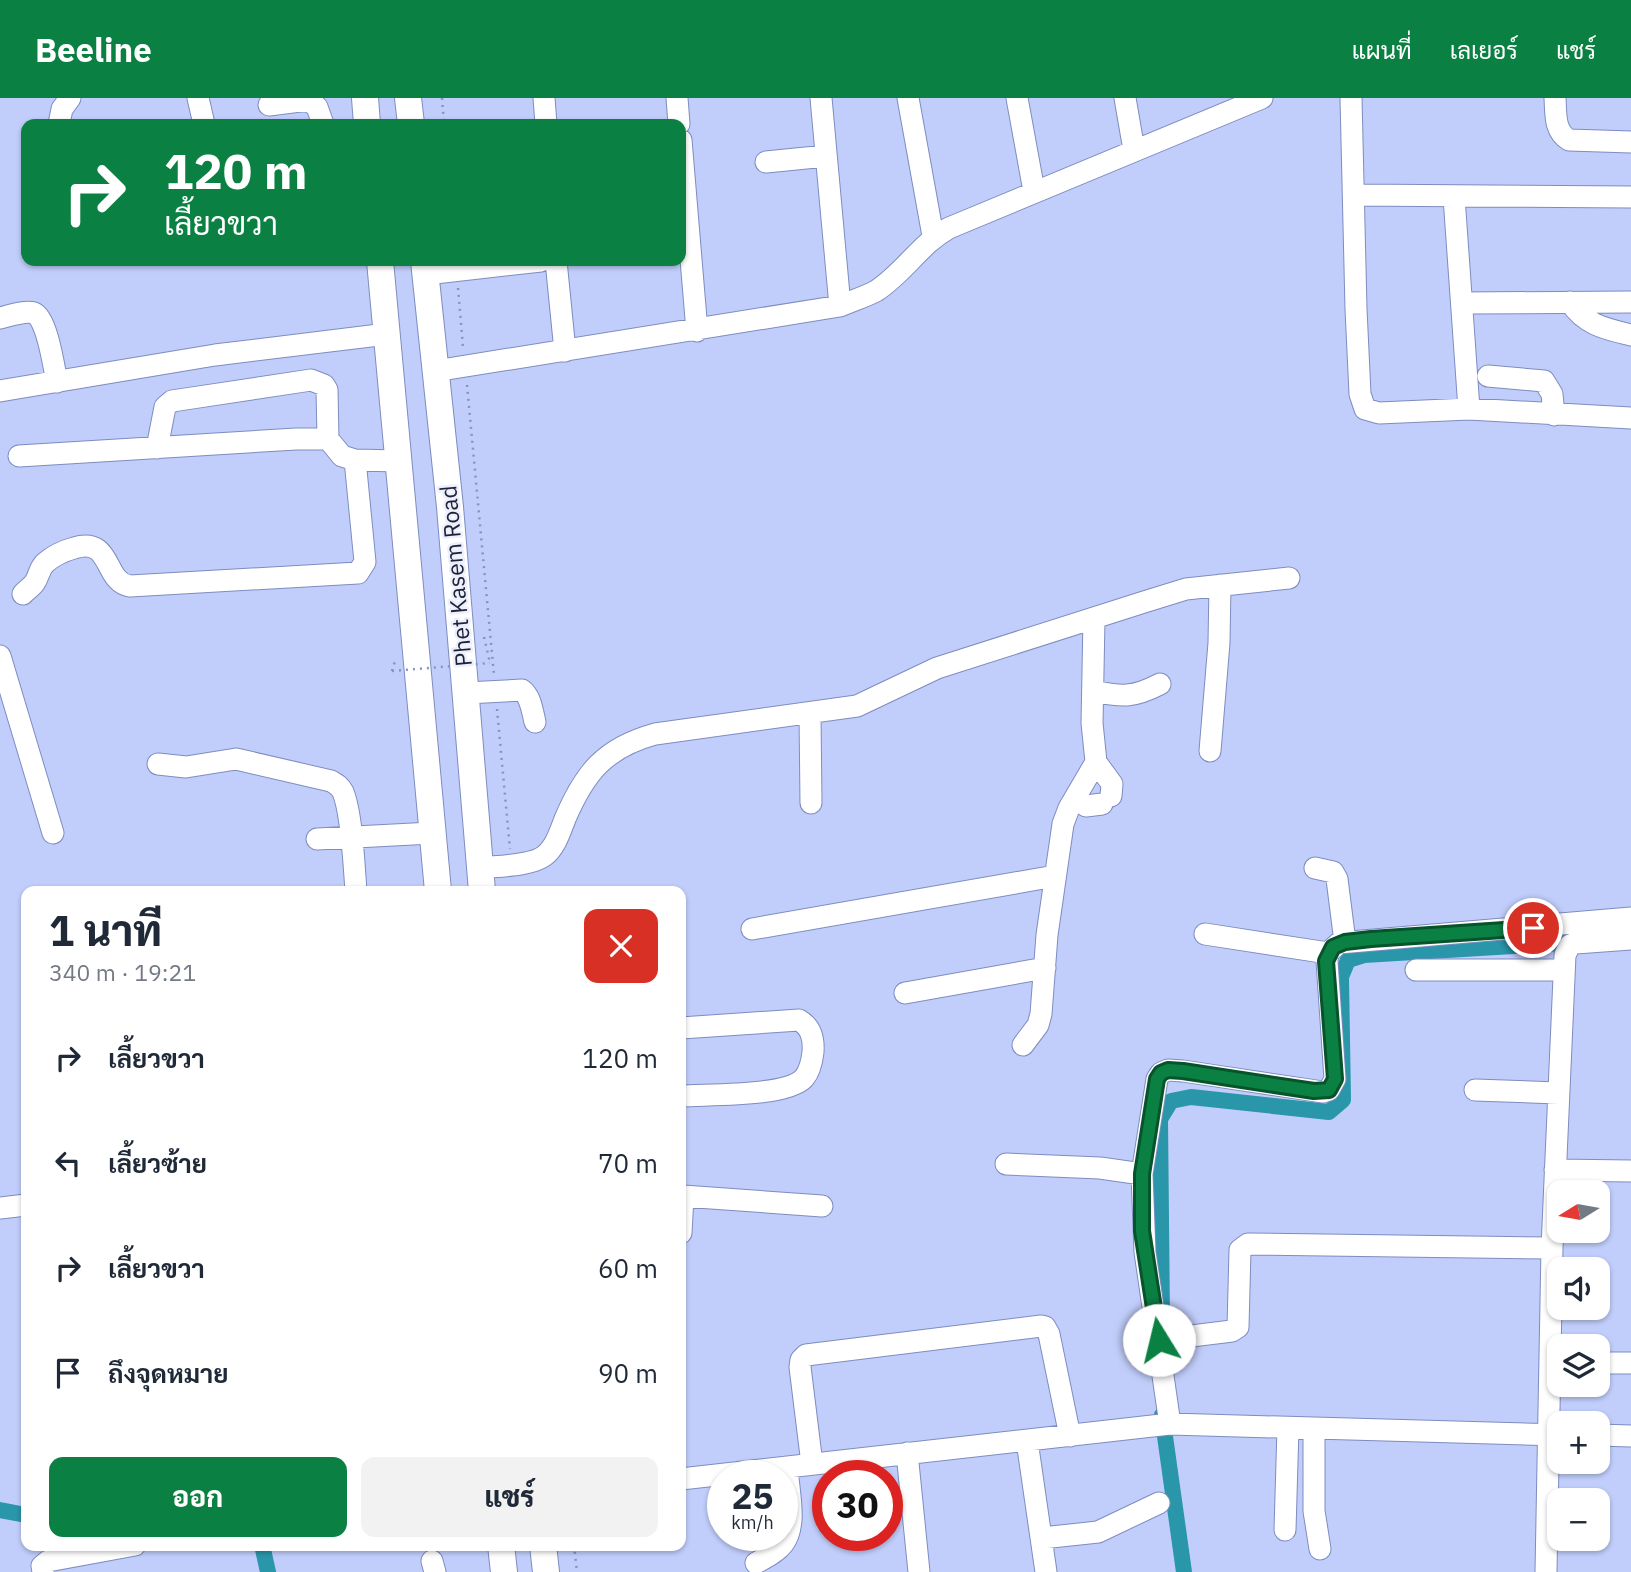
<!DOCTYPE html>
<html lang="th">
<meta charset="utf-8">
<style>
body{margin:0;font-family:"IBM Plex Sans",Sarabun,sans-serif;background:#f2f2f3;color:#1f2937;height:100vh;display:flex;flex-direction:column;font-size:26px;white-space:nowrap}
*{box-sizing:border-box;margin:0}
p{font-size:23px;color:#747a83}
.icon{flex:none;width:38px;height:38px;fill:none;stroke:currentColor;stroke-width:2;stroke-linecap:round;stroke-linejoin:round}
.map{position:relative;flex:1;overflow:hidden}
.details{position:absolute;left:21px;top:788px;width:665px;height:665px;display:flex;flex-direction:column;background:#fff;border-radius:14px;box-shadow:0 2px 5px #0004}
.details>*{flex:none}
.banner{position:absolute;left:21px;top:21px;width:665px;height:147px;border-radius:14px;box-shadow:0 2px 5px #0004;background:#0b8043;color:#fff;overflow:hidden}
.needle{width:46px;rotate:259deg}
.buttons{position:absolute;left:1547px;top:1082px;display:grid;gap:14px}
.buttons a{display:grid;place-items:center;width:63px;height:63px;border-radius:14px;background:#fff;box-shadow:0 2px 5px #0004;font-size:35px}
.speed{position:absolute;left:707px;top:1362px;display:flex;gap:14px;font-size:35px;font-weight:700;text-align:center}
.speed>*{display:grid;place-content:center;width:91px;height:91px;border-radius:50%;background:#fff;box-shadow:0 2px 5px #0004;line-height:1}
.speed small{font-size:18px;font-weight:400}
.speed .limit{border:10px solid #d22;background:#fff;color:#111}
.pin{position:absolute;display:grid;place-items:center;width:60px;height:60px;color:#fff;margin:-30px;border:4px solid #fff;border-radius:50%;box-shadow:0 2px 7px #0007}
.me{position:absolute;width:77px;margin:-38px;rotate:351deg;stroke-linejoin:round;filter:drop-shadow(0 0 5px #0008)}
.turn{display:flex;align-items:center;gap:24px;height:147px;padding:0 28px;font-size:32px}
.turn .icon{width:91px;height:91px;stroke-width:2.5}
.turn b{display:block;font-size:49px;line-height:60px}
.round{display:grid;place-items:center;flex:none;width:74px;height:74px;border-radius:14px;background:#f2f2f3}
.overview{display:flex;align-items:center;justify-content:space-between;height:119px;padding:0 28px}
h1{font-size:42px;font-weight:800;line-height:52px}
.cta{display:flex;gap:14px;margin-top:auto;padding:14px 28px}
.cta a{flex:1;height:80px;border-radius:14px;background:#0b8043;color:#fff;font-size:28px;font-weight:800;line-height:80px;text-align:center}
.cta a+a{background:#f2f2f3;color:#1f2937}
ul{padding:0;list-style:none}
li{display:flex;align-items:center;gap:21px;height:105px;padding:0 28px}
li div{flex:1}
li b{display:block;font-size:26px}
li em{font-style:normal}
header{display:flex;align-items:center;gap:42px;box-sizing:border-box;height:98px;padding:0 35px;background:#0b8043;color:#fff}
header strong{font-size:33px}
nav{display:flex;gap:38px;margin-inline-start:auto;font-size:24px}
.map>svg:first-child{display:block}
</style>
<header>
<strong>Beeline</strong>
<nav><a>แผนที่</a><a>เลเยอร์</a><a>แชร์</a></nav>
</header>
<div class="map">
<svg width="1631" height="1474" viewBox="0 0 1631 1474">
<rect width="100%" height="100%" fill="#c1cefb"/>
<g fill="none" stroke-linecap="round" stroke-linejoin="round">
<!-- canal -->
<path stroke="#2996a9" stroke-width="16" d="M1162 1221 1160 1021 1171 1003 1191 999 1329 1014 1343 1002 1341 879 1348 862 1364 857 1579 844
M1162 1317 1184 1474
M0 1412 26 1417
M262 1447 268 1474"/>
<defs>
<path id="minor" d="M198 0 204 26
M544 0 546 26
M677 0 679 26
M821 0 840 208
M908 0 933 138
M1017 0 1034 93
M1125 0 1134 52
M1351 0 1356 211 1360 296 1365 311 1379 315 1469 311 1631 320
M1555 0C1556 16 1554 33 1569 42L1631 44
M269 7 308 2 317 9 323 26
M59 26 62 11 70 0
M681 42 697 233
M766 64 826 58
M1354 97 1631 99
M1454 99 1469 311
M556 163 565 253
M426 176 541 163
M1570 204C1585 227 1606 231 1631 237
M1463 205 1631 204
M0 220C9 218 25 212 34 215 47 220 54 270 57 284
M435 273 840 208C851 203 865 199 876 193 904 175 920 146 949 130L1262 0
M1488 278 1544 283 1552 296 1554 317
M0 293 215 257 387 236
M157 350 165 309 172 303 311 282 324 287 327 292 328 341
M19 358 296 341H328L342 358 355 362 400 363
M23 496C26 492 32 489 35 484 39 478 39 471 45 465 53 458 63 453 74 450 113 438 103 484 130 488L358 475 365 464 355 362
M0 558 53 735
M1093 593C1122 599 1133 600 1160 586
M466 595 522 592C531 599 532 612 535 624
M810 616 811 705
M1210 653 1219 545 1220 487
M1096 664 1112 686 1111 698
M158 666 186 669 236 661 331 683C336 686 340 688 343 694 352 716 354 768 356 793
M1075 700 1086 708 1102 706
M317 741 432 735
M480 770C497 768 531 768 544 758 555 750 560 734 565 721 585 674 605 650 655 636L857 608 937 570 1144 504 1186 491 1289 480
M1315 770 1333 774 1337 781 1345 844
M752 831 1055 778
M1205 836 1328 855
M1416 872H1563
M905 895 1045 870
M681 930 799 922C811 929 814 940 813 954 812 963 810 973 804 980 787 999 708 996 681 998
M1023 947 1038 927 1041 916 1047 837 1063 726 1069 710 1096 664 1092 625 1094 521
M1475 992 1558 995
M1006 1066 1100 1070 1142 1076
M1555 1072 1631 1073
M681 1098H683L681 1135
M683 1098 822 1108
M0 1110 26 1107
M1159 1242 1232 1233 1238 1229 1240 1152 1248 1146 1552 1150
M1598 1265H1631
M1170 1326 1145 1154 1142 1076 1157 981 1161 975 1168 972 1183 973 1323 994 1329 992 1335 981 1327 863 1328 855 1339 845 1631 820
M1314 1331V1413L1320 1451
M1598 1337 1631 1338
M1027 1343 1046 1474
M907 1355 919 1474
M812 1366 800 1269 801 1262 806 1257 1041 1228 1045 1229 1049 1236 1070 1338
M681 1381 1170 1326 1559 1337
M1285 1432 1288 1330
M1042 1440 1098 1434 1159 1405
M432 1463 435 1474
M756 1465C766 1459 776 1455 783 1446 798 1427 788 1392 787 1369
M43 1474 42 1468 48 1463 135 1447
M1546 1474 1552 1150 1565 857 1570 847 1576 845 1631 841"/>
<path id="major" d="M365 0 367 26
M408 0 411 26
M380 163 438 793
M424 163 450 409 482 793
M501 1447 504 1474
M543 1447 546 1474"/>
</defs>
<!-- minor casing -->
<use href="#minor" stroke="#7e8cc0" stroke-width="23"/>
<!-- major casing -->
<use href="#major" stroke="#7e8cc0" stroke-width="28"/>
<!-- path -->
<path stroke="#8a94b9" stroke-width="2.5" stroke-dasharray="2 5" stroke-linecap="butt" d="M442 0 444 26
M458 190 463 249
M467 287 494 577
M484 539 490 565
M392 573 395 563
M497 611 510 751
M574 1447 577 1474"/>
<!-- minor -->
<use href="#minor" stroke="#fff" stroke-width="21"/>
<!-- major -->
<use href="#major" stroke="#fff" stroke-width="26"/>
<!-- path-bridge -->
<path stroke="#8a94b9" stroke-width="2.5" stroke-dasharray="2 5" stroke-linecap="butt" d="M392 573 490 565"/>
</g>
<g fill="none" stroke-linecap="round" stroke-linejoin="round">
<defs>
<path id="route" d="M1159 1242 1142 1133V1076L1157 981 1161 975 1168 972 1183 973 1314 993 1329 992 1335 981 1326 863 1333 849 1345 844 1371 841 1533 830"/>
</defs>
<!-- route casing -->
<use href="#route" stroke="#07532c" stroke-width="18"/>
<!-- route -->
<use href="#route" stroke="#0b8043" stroke-width="12"/>
</g>
<g text-anchor="middle" dominant-baseline="central" stroke-width="5" stroke-linejoin="round" paint-order="stroke">
<!-- street labels -->
<g font-size="23" fill="#1d2237" stroke="#edf0fc">
<text transform="translate(455 478) rotate(-95)">Phet Kasem Road</text>
</g>
</g>
</svg>
<div class="buttons">
<a><svg class="needle" viewBox="-14 -14 28 28"><path d="M0-13l5 13h-10z" fill="#e53935"/><path d="M0 13l5-13h-10z" fill="#747a83"/></svg></a>
<a><svg class="icon" aria-label="sound" viewBox="0 0 24 24"><path d="M4 9h4l5-4v14l-5-4H4zM17 9q2 3 0 6"/></svg></a>
<a><svg class="icon" aria-label="layers" viewBox="0 0 24 24"><path d="M12 4l9 5-9 5-9-5zM3 14l9 5 9-5"/></svg></a>
<a>+</a>
<a>−</a>
</div>
<div class="speed"><div>25<small>km/h</small></div><div class="limit">30</div></div>
<div class="pin" style="left:1533px;top:830px;background:#d93025"><svg class="icon" aria-label="arrive" viewBox="0 0 24 24"><path d="M6 21V4h12l-3 4 3 4H6"/></svg></div>
<svg class="me" style="left:1159px;top:1242px" viewBox="-20 -20 40 40"><circle r="19" fill="#fff"/><path d="M0-13L10 11 0 6-10 11z" fill="#0b8043"/></svg>
<div class="banner">
<div class="turn"><svg class="icon" aria-label="right" viewBox="0 0 24 24"><path d="M7 20v-9h11M14 6l5 5-5 5"/></svg><div><b>120 m</b>เลี้ยวขวา</div></div>
</div>
<section class="details">
<div class="overview"><div><h1>1 นาที</h1><p>340 m · 19:21</p></div><a class="round" style="background:#d93025;color:#fff"><svg class="icon" aria-label="close" viewBox="0 0 24 24"><path d="M6 6l12 12M18 6L6 18"/></svg></a></div>
<ul>
<li><svg class="icon" aria-label="right" viewBox="0 0 24 24"><path d="M7 20v-9h11M14 6l5 5-5 5"/></svg><div><b>เลี้ยวขวา</b></div><em>120 m</em></li>
<li><svg class="icon" aria-label="left" viewBox="0 0 24 24"><path d="M17 20v-9H6M10 6l-5 5 5 5"/></svg><div><b>เลี้ยวซ้าย</b></div><em>70 m</em></li>
<li><svg class="icon" aria-label="right" viewBox="0 0 24 24"><path d="M7 20v-9h11M14 6l5 5-5 5"/></svg><div><b>เลี้ยวขวา</b></div><em>60 m</em></li>
<li><svg class="icon" aria-label="arrive" viewBox="0 0 24 24"><path d="M6 21V4h12l-3 4 3 4H6"/></svg><div><b>ถึงจุดหมาย</b></div><em>90 m</em></li>
</ul>
<div class="cta"><a>ออก</a><a>แชร์</a></div>
</section>
</div>
